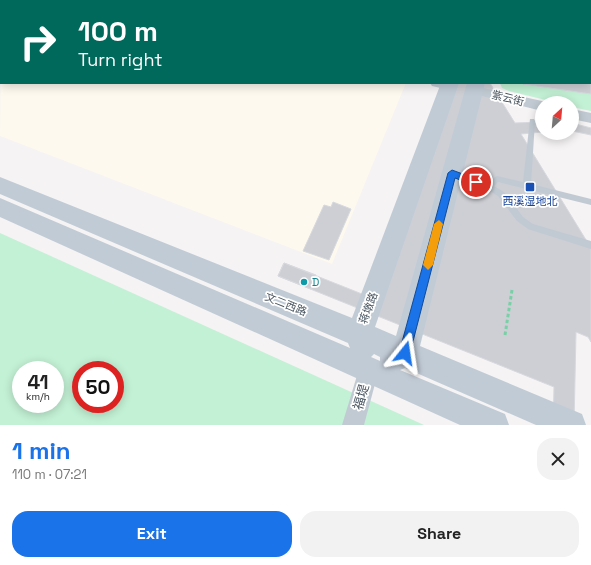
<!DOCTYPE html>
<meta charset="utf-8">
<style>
body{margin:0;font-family:"Space Grotesk","Noto Sans SC",sans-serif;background:#f2f2f2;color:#222;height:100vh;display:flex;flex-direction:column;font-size:15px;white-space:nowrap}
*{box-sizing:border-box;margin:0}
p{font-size:13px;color:#767676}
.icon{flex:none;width:22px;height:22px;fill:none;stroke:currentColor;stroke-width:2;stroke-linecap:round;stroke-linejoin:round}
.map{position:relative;height:425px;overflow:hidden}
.sheet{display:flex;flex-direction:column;background:#fff;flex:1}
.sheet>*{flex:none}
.top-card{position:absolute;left:0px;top:0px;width:591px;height:84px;box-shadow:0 2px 10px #0003;background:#00695c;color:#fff;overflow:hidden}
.needle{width:26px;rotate:26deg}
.fabs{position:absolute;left:535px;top:96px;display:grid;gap:8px}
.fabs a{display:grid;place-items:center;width:44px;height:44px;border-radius:50%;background:#fff;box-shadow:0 2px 10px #0003;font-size:20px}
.speed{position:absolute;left:12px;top:361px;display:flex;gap:8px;font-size:20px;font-weight:700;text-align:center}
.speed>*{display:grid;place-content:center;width:52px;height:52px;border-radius:50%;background:#fff;box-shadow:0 2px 10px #0003;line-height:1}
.speed small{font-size:10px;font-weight:400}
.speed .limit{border:6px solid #d22;background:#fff;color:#111}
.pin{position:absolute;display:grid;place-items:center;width:34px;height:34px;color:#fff;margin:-17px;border:2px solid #fff;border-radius:50%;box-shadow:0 1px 4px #0007}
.me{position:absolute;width:44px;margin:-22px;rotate:15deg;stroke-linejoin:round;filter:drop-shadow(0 0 3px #0008)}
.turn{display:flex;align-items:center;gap:14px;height:84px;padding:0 12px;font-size:18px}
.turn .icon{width:52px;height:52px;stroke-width:2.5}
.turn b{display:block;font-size:28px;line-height:34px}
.round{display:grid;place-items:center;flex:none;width:42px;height:42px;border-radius:16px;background:#f2f2f2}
.overview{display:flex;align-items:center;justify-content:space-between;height:68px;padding:0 12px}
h1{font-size:24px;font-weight:600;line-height:30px;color:#1a73e8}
.action{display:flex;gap:8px;margin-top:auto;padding:8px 12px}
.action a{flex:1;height:46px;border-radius:16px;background:#1a73e8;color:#fff;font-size:16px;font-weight:600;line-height:46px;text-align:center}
.action a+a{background:#f2f2f2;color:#222}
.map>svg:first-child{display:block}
</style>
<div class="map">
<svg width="591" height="425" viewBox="0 0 591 425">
<rect width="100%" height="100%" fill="#f5f3f3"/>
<!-- commercial -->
<path fill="#fdf9ef" d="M183 0H462L182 1Z
M1 41V83H406L332 264 0 136Z"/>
<!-- green -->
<path fill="#c3f1d5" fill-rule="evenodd" d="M519 0H591V111L572 107V103H558L509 91 502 88 500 83H590V1Z
M0 233 424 425H0ZM21 370H55V404H21ZM81 370H115V404H81Z"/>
<!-- building -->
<path fill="#cdcfd5" stroke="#d7d9de" d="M244 0H302L243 1Z
M545 0H591V94L523 84 590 83V1Z
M448 83H490L515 123 542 122V132L521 134 591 248V342L588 337 576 332 574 425H553L554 387 278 276 284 263 367 296Z
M572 123 591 128V135L572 131Z
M333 202 351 209 329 260 303 251 324 205 331 207Z
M284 263 316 275 311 289 278 276Z"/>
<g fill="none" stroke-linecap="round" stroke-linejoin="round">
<!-- path -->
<path stroke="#7ad0a6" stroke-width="3" stroke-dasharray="3.5 2.5" stroke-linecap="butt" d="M505 335 512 290"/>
<!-- service -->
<path fill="#c1cad2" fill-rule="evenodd" d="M175 0H181L174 1Z
M530 119H534L535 121 531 184 591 199V205L498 182 494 186 504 192 523 217 533 224 591 241V249L528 229 517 221 498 196 485 188 450 175 449 173 453 170 487 182 497 176 523 182Z"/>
<!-- minor -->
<path fill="#c1cad2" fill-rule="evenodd" d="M122 0H135L136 1H123Z
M430 83H453L455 86 453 89 449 90 432 86Z
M474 86 542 101 547 103H542V111L470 93 468 90 470 87Z
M572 109 591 113V123L572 119Z
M369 359 376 362 379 369 364 425H342L359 369 362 362Z"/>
<!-- secondary -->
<path fill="#c1cbd6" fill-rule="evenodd" d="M492 0H506V1H492Z
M441 83H459L375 327 396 336 467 83H485L420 346 582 414 586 425H536L405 368 400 370 505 414 509 425H460L0 217V198L350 348 348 343 0 194V177L352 318ZM374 354 380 357V361L371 357Z"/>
</g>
<!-- route -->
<path fill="#1a73e8" stroke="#114b97" d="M452 170 479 180 481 182 476 186 455 178 410 353 409 357 405 359 401 357 399 353 448 173Z"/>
<!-- slow -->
<path fill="#f59e0b" d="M439 220 443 224 433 265 428 270 423 265 434 224Z"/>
<!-- markers -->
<rect fill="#1a4fb4" stroke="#fff" stroke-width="1.5" x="525" y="182" width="10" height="10" rx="2"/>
<circle fill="#0f9aa8" stroke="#fff" stroke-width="1.5" cx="304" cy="282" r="4"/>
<g text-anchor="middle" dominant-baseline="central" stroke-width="3.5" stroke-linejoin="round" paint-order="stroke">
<!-- street labels -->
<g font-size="11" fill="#4a5661" stroke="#fff">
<text transform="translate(508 98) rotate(14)">紫云街</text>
<text transform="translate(286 304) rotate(22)">文二西路</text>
<text transform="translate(368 308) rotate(-70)">蒋墩路</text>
</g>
<!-- transit labels -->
<g font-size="11" fill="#164399" stroke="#fff">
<text x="530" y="201">西溪湿地北</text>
</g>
<!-- culture labels -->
<g font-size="11" fill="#0d838f" stroke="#fff" text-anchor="start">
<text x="312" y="282">D</text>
</g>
<!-- near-street labels -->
<g font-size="13" fill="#4a5661" stroke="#fff">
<text transform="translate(361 397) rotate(-74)">福堤</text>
</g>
</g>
</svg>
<div class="fabs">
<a><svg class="needle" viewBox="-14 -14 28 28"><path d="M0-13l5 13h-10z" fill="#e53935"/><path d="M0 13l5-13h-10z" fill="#767676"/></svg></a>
</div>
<div class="speed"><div>41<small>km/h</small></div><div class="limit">50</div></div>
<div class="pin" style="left:476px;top:182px;background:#d93025"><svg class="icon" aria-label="arrive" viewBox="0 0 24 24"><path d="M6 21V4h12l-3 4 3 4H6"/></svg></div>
<svg class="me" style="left:405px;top:353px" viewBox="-20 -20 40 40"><path d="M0-17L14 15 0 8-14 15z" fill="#1a73e8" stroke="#fff" stroke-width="4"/></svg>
<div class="top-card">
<div class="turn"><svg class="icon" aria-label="right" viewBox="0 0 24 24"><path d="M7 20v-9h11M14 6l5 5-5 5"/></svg><div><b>100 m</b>Turn right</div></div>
</div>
</div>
<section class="sheet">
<div class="overview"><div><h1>1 min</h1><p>110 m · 07:21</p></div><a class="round"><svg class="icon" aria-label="close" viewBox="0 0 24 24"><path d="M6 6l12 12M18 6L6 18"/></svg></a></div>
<div class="action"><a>Exit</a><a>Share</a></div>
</section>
